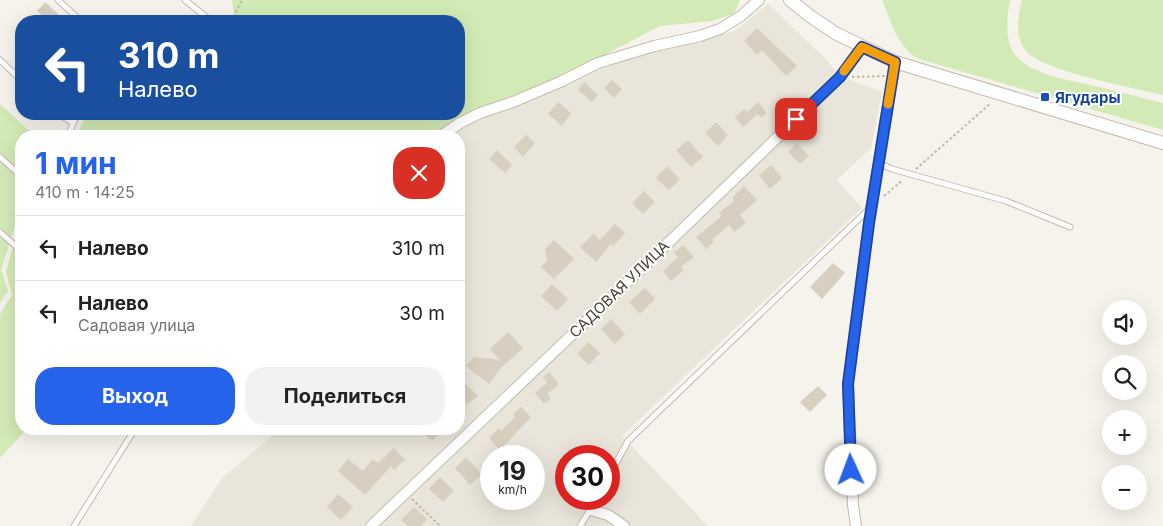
<!DOCTYPE html>
<html lang="ru">
<meta charset="utf-8">
<style>
body{margin:0;font-family:Inter,sans-serif;background:#f2f2f2;color:#222;height:100vh;display:flex;flex-direction:column;font-size:19px;white-space:nowrap}
*{box-sizing:border-box;margin:0}
p{font-size:16px;color:#767676}
.icon{flex:none;width:28px;height:28px;fill:none;stroke:currentColor;stroke-width:2;stroke-linecap:round;stroke-linejoin:round}
.map{position:relative;flex:1;overflow:hidden}
.panel{position:absolute;left:15px;top:130px;width:450px;height:305px;display:flex;flex-direction:column;background:#fff;border-radius:20px;box-shadow:0 5px 20px #0002}
.panel>*{flex:none}
.hud{position:absolute;left:15px;top:15px;width:450px;height:105px;border-radius:20px;box-shadow:0 5px 20px #0002;background:#1a4fa0;color:#fff;overflow:hidden}
.fabs{position:absolute;left:1102px;top:300px;display:grid;gap:10px}
.fabs a{display:grid;place-items:center;width:45px;height:45px;border-radius:50%;background:#fff;box-shadow:0 5px 20px #0002;font-size:25px}
.speed{position:absolute;left:480px;top:445px;display:flex;gap:10px;font-size:25px;font-weight:700;text-align:center}
.speed>*{display:grid;place-content:center;width:65px;height:65px;border-radius:50%;background:#fff;box-shadow:0 5px 20px #0002;line-height:1}
.speed small{font-size:12px;font-weight:400}
.speed .limit{border:8px solid #d22;background:#fff;color:#111}
.pin{position:absolute;display:grid;place-items:center;width:42px;height:42px;color:#fff;margin:-21px;border-radius:10px;box-shadow:0 2px 8px #0006}
.me{position:absolute;width:55px;margin:-28px;rotate:358deg;stroke-linejoin:round;filter:drop-shadow(0 0 4px #0008)}
.turn{display:flex;align-items:center;gap:18px;height:105px;padding:0 20px;font-size:22px}
.turn .icon{width:65px;height:65px;stroke-width:2.5}
.turn b{display:block;font-size:35px;line-height:42px}
.round{display:grid;place-items:center;flex:none;width:52px;height:52px;border-radius:20px;background:#f2f2f2}
.headline{display:flex;align-items:center;justify-content:space-between;height:85px;padding:0 20px}
h1{font-size:30px;font-weight:700;line-height:38px;color:#2563eb}
.action{display:flex;gap:10px;margin-top:auto;padding:10px 20px}
.action a{flex:1;height:58px;border-radius:20px;background:#2563eb;color:#fff;font-size:20px;font-weight:700;line-height:58px;text-align:center}
.action a+a{background:#f2f2f2;color:#222}
ul{padding:0;list-style:none}
li{display:flex;align-items:center;gap:15px;height:65px;padding:0 20px;border-top:1px solid #e0e0e0}
li div{flex:1}
li b{display:block;font-size:19px}
li em{font-style:normal}
.map>svg:first-child{display:block}
</style>
<div class="map">
<svg width="1163" height="526" viewBox="0 0 1163 526">
<rect width="100%" height="100%" fill="#f6f3ec"/>
<!-- residential -->
<path fill="#eae5da" fill-rule="evenodd" d="M768 4 825 58 840 76 882 92 871 148 837 180 862 208 622 436 708 526H191L222 478 280 429H459V136H445L460 127 598 70 668 46 735 31ZM491 456H534V499H491ZM566 456H609V499H566Z"/>
<!-- green -->
<path fill="#d2eab5" d="M232 0H740L734 14 712 21 660 26 568 74 478 109 428 136H77L86 114H459V21H235Z
M882 0H1010C1007 16 1004 43 1016 56 1035 76 1070 80 1095 86 1118 92 1140 97 1163 103V130L919 59C898 49 891 21 882 0Z
M1022 0H1163V95C1135 88 1042 71 1026 51 1014 37 1018 16 1022 0Z
M0 104 35 136H21V207L1 270 8 291 0 303Z
M21 217V429H27L0 458V314L12 295 6 272Z"/>
<!-- building -->
<path fill="#d8cfc1" d="M45 2 66 21H48L37 11Z
M757 28 797 66 786 76 762 50 757 55 744 41Z
M612 80 622 89 614 98 604 88Z
M584 82 598 95 592 102 578 90Z
M558 102 571 113 562 126 548 114Z
M758 102 767 113 761 118 758 114 743 127 735 117 744 109 747 112Z
M716 122 728 135 718 146 705 133Z
M526 135 535 143 523 157 514 147Z
M688 140 703 157 691 167 676 150Z
M797 143 809 156 800 164 788 152Z
M497 150 512 165 505 173 489 159Z
M771 165 782 178 770 189 759 175Z
M667 166 680 179 669 190 656 178Z
M744 186 757 200 740 215 746 223 734 232 729 225 712 240 714 242 706 249 696 237 722 216 719 213 735 200 732 198Z
M644 191 655 202 643 214 632 203Z
M615 224 625 233 613 246 611 244 596 262 580 247 593 234 600 240Z
M554 240 574 259 554 279 541 267 547 261 545 249Z
M683 245 694 257 681 267 684 270 671 281 663 271 678 257 674 253Z
M833 263 845 273 822 299 810 287Z
M552 284 568 299 557 311 541 296Z
M645 288 655 299 640 314 629 302Z
M611 319 625 334 615 344 601 329Z
M508 332 523 348 502 367 489 384 466 366 474 357 500 360 490 349Z
M588 342 600 353 589 365 577 354Z
M549 372 559 384 547 394 551 399 544 404 535 393 547 382 543 377Z
M466 384 478 396 467 405 459 397V391Z
M818 386 827 395 810 412 800 402Z
M521 407 531 417 500 450 489 438 499 428 501 431 515 417 513 414Z
M418 429H433L439 434 432 441Z
M394 448 405 460 394 470 391 466 365 495 338 471 348 459 363 471 373 459 378 463Z
M466 457 482 474 470 485 455 468Z
M440 477 454 491 443 502 429 489Z
M338 494 353 507 341 520 327 507Z
M414 507 427 519 421 526H408L401 520Z"/>
<g fill="none" stroke-linecap="round" stroke-linejoin="round">
<defs>
<path id="service" d="M58 0 81 21
M185 0 211 21
M0 60 21 80
M59 114 73 123
M68 136 77 114
M0 157 21 176
M879 163 892 169 1006 201 1070 227
M0 232 20 250
M609 476 628 441 870 208
M74 526 135 429
M580 526 597 499"/>
<path id="minor" d="M441 136 460 123 480 113 513 102 560 82 598 63 654 46 700 36 720 29 741 16 759 0
M591 510 608 515 624 526
M371 526 638 272 840 77 862 47
M856 526 853 505 848 384 869 223 895 62"/>
<path id="tertiary" d="M790 0 810 16 835 33 895 62 1163 143"/>
</defs>
<!-- service casing -->
<use href="#service" stroke="#c2bbae" stroke-width="7"/>
<!-- minor casing -->
<use href="#minor" stroke="#c2bbae" stroke-width="12"/>
<!-- tertiary casing -->
<use href="#tertiary" stroke="#c2bbae" stroke-width="14"/>
<!-- path -->
<path stroke="#c4b79f" stroke-width="2" stroke-dasharray="2.5 2.5" stroke-linecap="butt" d="M231 21 242 0
M852 77 885 76
M916 169 991 103
M884 196 903 180
M412 499 440 526"/>
<!-- service -->
<use href="#service" stroke="#fff" stroke-width="5"/>
<!-- minor -->
<use href="#minor" stroke="#fff" stroke-width="10"/>
<!-- tertiary -->
<use href="#tertiary" stroke="#fff" stroke-width="12"/>
</g>
<g fill="none" stroke-linecap="round" stroke-linejoin="round">
<defs>
<path id="route" d="M796 119 840 77 862 47 895 62 869 223 848 384 851 470"/>
</defs>
<!-- route casing -->
<use href="#route" stroke="#184099" stroke-width="12"/>
<!-- route -->
<use href="#route" stroke="#2563eb" stroke-width="9"/>
<!-- slow -->
<path stroke="#f59e0b" stroke-width="9" d="M844 71 862 47 895 62 888 104"/>
</g>
<!-- markers -->
<rect fill="#1a4fb4" stroke="#fff" stroke-width="2" x="1040" y="92" width="10" height="10" rx="2.5"/>
<g text-anchor="middle" dominant-baseline="central" stroke-width="4" stroke-linejoin="round" paint-order="stroke">
<!-- transit labels -->
<g font-size="15" font-weight="bold" fill="#164399" stroke="#fff" text-anchor="start">
<text x="1055" y="97">Ягудары</text>
</g>
<!-- street labels -->
<g font-size="15" fill="#4b4439" stroke="#fff">
<text transform="translate(619 289) rotate(-44)">САДОВАЯ УЛИЦА</text>
</g>
</g>
</svg>
<div class="fabs">
<a><svg class="icon" aria-label="sound" viewBox="0 0 24 24"><path d="M4 9h4l5-4v14l-5-4H4zM17 9q2 3 0 6"/></svg></a>
<a><svg class="icon" aria-label="search" viewBox="0 0 24 24"><circle cx="10" cy="10" r="6"/><path d="M15 15l6 6"/></svg></a>
<a>+</a>
<a>−</a>
</div>
<div class="speed"><div>19<small>km/h</small></div><div class="limit">30</div></div>
<div class="pin" style="left:796px;top:119px;background:#d93025"><svg class="icon" aria-label="arrive" viewBox="0 0 24 24"><path d="M6 21V4h12l-3 4 3 4H6"/></svg></div>
<svg class="me" style="left:851px;top:470px" viewBox="-20 -20 40 40"><circle r="19" fill="#fff"/><path d="M0-13L10 11 0 6-10 11z" fill="#2563eb"/></svg>
<div class="hud">
<div class="turn"><svg class="icon" aria-label="left" viewBox="0 0 24 24"><path d="M17 20v-9H6M10 6l-5 5 5 5"/></svg><div><b>310 m</b>Налево</div></div>
</div>
<section class="panel">
<div class="headline"><div><h1>1 мин</h1><p>410 m · 14:25</p></div><a class="round" style="background:#d93025;color:#fff"><svg class="icon" aria-label="close" viewBox="0 0 24 24"><path d="M6 6l12 12M18 6L6 18"/></svg></a></div>
<ul>
<li><svg class="icon" aria-label="left" viewBox="0 0 24 24"><path d="M17 20v-9H6M10 6l-5 5 5 5"/></svg><div><b>Налево</b></div><em>310 m</em></li>
<li><svg class="icon" aria-label="left" viewBox="0 0 24 24"><path d="M17 20v-9H6M10 6l-5 5 5 5"/></svg><div><b>Налево</b><p>Садовая улица</p></div><em>30 m</em></li>
</ul>
<div class="action"><a>Выход</a><a>Поделиться</a></div>
</section>
</div>
